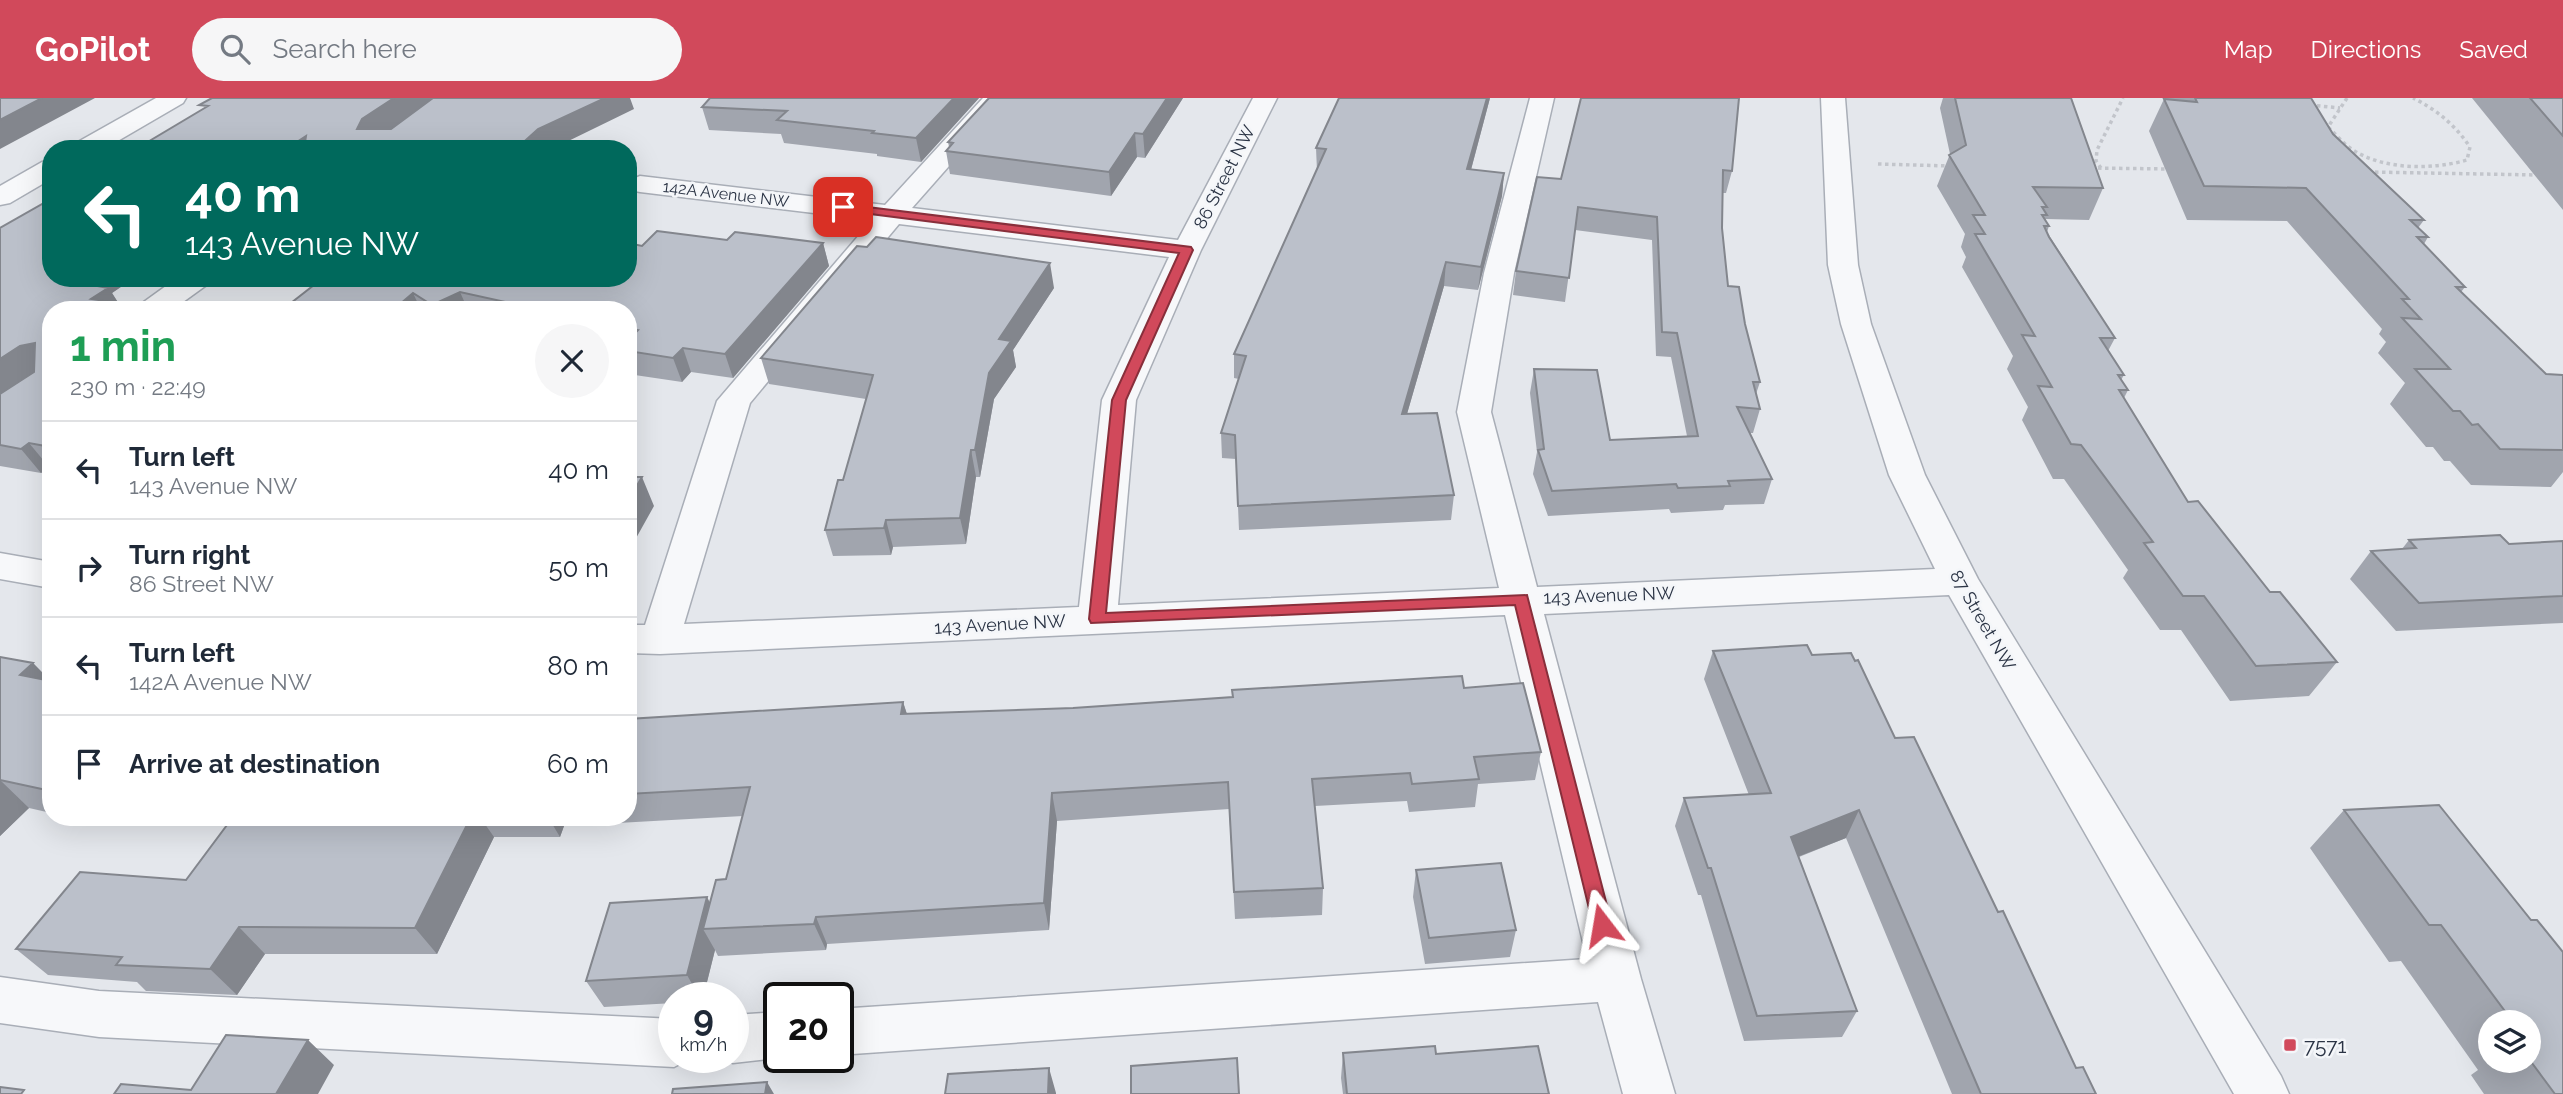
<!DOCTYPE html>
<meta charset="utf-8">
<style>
body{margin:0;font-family:Raleway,sans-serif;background:#f6f6f7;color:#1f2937;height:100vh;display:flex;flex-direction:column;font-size:26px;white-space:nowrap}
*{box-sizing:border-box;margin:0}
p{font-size:23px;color:#747a83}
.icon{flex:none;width:38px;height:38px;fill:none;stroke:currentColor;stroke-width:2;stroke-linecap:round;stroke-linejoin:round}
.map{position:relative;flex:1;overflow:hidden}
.panel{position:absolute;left:42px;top:203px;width:595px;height:525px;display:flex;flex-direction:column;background:#fff;border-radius:28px;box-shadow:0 7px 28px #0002}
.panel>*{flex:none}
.guide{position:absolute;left:42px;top:42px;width:595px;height:147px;border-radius:28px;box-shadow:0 7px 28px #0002;background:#00695c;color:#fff;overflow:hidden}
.buttons{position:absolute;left:2478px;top:912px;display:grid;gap:14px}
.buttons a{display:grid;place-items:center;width:63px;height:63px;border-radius:50%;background:#fff;box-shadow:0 7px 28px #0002;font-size:35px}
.speed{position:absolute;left:658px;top:884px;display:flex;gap:14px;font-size:35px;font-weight:700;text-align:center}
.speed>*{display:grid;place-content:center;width:91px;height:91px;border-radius:50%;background:#fff;box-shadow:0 7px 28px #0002;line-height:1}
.speed small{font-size:18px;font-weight:400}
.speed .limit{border:4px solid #111;border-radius:10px;background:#fff;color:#111}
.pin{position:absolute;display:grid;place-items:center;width:60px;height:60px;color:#fff;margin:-30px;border-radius:14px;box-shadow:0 4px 10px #0006}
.me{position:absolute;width:77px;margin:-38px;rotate:346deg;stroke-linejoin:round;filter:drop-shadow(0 0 5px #0008)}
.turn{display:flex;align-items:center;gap:24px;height:147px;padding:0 28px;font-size:32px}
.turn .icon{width:91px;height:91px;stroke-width:2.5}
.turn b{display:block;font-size:49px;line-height:60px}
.round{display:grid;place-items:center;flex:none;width:74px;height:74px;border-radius:37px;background:#f6f6f7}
.headline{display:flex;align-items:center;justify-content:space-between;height:119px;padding:0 28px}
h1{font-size:42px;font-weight:700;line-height:52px;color:#1e9e55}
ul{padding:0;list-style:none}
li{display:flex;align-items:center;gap:21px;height:98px;padding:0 28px;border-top:2px solid #e0e1e3}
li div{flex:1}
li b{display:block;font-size:26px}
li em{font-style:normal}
header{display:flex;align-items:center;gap:42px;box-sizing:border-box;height:98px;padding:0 35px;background:#d1495b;color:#fff}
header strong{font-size:33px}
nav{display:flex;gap:38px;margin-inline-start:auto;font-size:24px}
.search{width:490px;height:63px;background:#f6f6f7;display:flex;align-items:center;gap:18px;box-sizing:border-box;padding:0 24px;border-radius:38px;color:#747a83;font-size:26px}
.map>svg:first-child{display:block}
</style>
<header>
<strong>GoPilot</strong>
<div class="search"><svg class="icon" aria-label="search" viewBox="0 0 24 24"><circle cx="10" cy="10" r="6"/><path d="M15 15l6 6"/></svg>Search here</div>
<nav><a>Map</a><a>Directions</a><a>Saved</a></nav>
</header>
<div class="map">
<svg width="2563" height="996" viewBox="0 0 2563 996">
<rect width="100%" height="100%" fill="#e4e7ec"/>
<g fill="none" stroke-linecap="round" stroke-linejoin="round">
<defs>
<path id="minor" d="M156 0H186L183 5 104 51H72L76 45Z
M983 0H1009L912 110 1178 142 1253 0H1277L1201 152 1136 302 1118 507 1499 490 1457 314 1484 175 1530 0H1554L1514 175 1491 314 1537 489 1935 471 1889 377 1841 226 1828 167 1821 0H1845L1858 167 1871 226 1925 377 1978 481 2281 978 2289 996H2234L1949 497 1544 516 1641 881 1675 996H1623L1598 904 838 957V911L1587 861 1505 517 660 556 628 555V527H645L717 303 872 122 640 94 630 92 628 83 640 78 885 107ZM899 126 1169 159 1102 302 1079 509 684 526 750 305Z
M51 62V81L10 105 0 107V88L42 64Z
M177 180H212L208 186 172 212H137L141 206Z
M0 455 51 464V490L0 481Z
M0 879 99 893 674 921V959H693L674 969 99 939 0 925Z
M779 914V959H786L733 965 718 959H733V917Z"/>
</defs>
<!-- minor casing -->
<use href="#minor" stroke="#a9aeb7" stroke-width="3"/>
<!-- path -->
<path stroke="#c2c5cb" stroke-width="3.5" stroke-dasharray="3.5 3.5" stroke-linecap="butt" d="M2347 0 2328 29C2336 36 2343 46 2353 52 2384 72 2432 72 2467 62L2470 49C2455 27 2437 12 2413 0
M2310 7 2340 10
M1878 66 1950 68
M2091 70 2170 71
M2101 70 2096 63 2097 52 2123 0
M2368 74 2538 77"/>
<!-- minor -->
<use href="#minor" fill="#f7f8fa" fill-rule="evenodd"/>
</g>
<!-- wall -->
<path fill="#a1a5ae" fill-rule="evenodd" d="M979 0 921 64 877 58V56L784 45 781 36 709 32 702 9Z
M1183 0 1145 60 1137 59 1111 98 950 76 946 53 949 49 948 44Z
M1490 0 1471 72 1504 75 1502 98 1478 192 1444 188 1407 316 1454 397 1451 422 1239 432 1236 361 1222 360 1221 335 1239 281 1234 280V256L1317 73 1316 50Z
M1581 0 1732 73 1726 95H1722V130L1728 188 1745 226 1760 284 1756 296 1760 311 1753 335H1749L1772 381 1764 406 1725 407 1723 412 1671 415 1669 411 1548 418 1533 376 1537 354 1530 295 1534 271 1610 342 1687 338 1671 259 1656 258 1652 142 1575 132 1565 204 1513 197 1516 173 1561 81Z
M1943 0H2071L2103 90 2089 122 2046 121 2045 123 2049 128 2047 134 2115 240 2108 253 2124 277 2121 282 2128 292 2124 300 2188 404 2270 494 2337 564 2309 598 2230 603 2181 532H2160L2123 480 2128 472 2064 381H2053L2022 322 2028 309 2007 271 2013 258 1962 169 1966 159 1961 149 1965 136 1937 88 1950 56 1940 10Z
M2165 0H2311L2333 36 2424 122 2418 130 2428 139 2424 146 2465 189 2461 194 2546 276 2563 277V374L2551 389 2471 387 2450 363H2444L2433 349H2426L2390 306 2405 285 2378 255 2386 244 2379 236 2382 231 2287 123 2187 122 2149 33 2164 1H2165Z
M2472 0H2563V112Z
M0 130 51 180H134L112 195 118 205 51 212V370L49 369 41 375 0 368Z
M727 142 823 145 829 168 733 280 691 274 682 284 628 276V212H282L642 148Z
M1054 190 1013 252 1016 269 994 301 980 379H976L966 446 893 449 891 457 833 458 825 432 843 382 866 301 769 286 761 260Z
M2409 442 2509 446 2563 443V525L2396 533 2350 481 2371 453 2402 451Z
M1713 553 1812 557 1895 640 1998 814 2076 970 2096 996H1952L1846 740 1799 759 1857 913 1842 939 1744 943 1701 797H1698L1675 728 1684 700 1749 697 1704 581Z
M0 559 33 565 51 583V715L29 710 0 738Z
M1464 590 1541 654 1535 682 1478 686 1475 709 1409 714 1407 703 1315 708 1323 790 1322 817 1235 821 1229 711 1057 723 1049 832 827 846 826 852 718 858 715 852 703 900H674V905L604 909 586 883 710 805 726 781 743 718 564 728 560 739H494L437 856H265L237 897 146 893 137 884 48 877 16 851 186 782 232 721 216 719H628V621L903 604 907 616 1073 610Z
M2439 707 2563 996H2484L2471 977 2478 972 2401 863 2389 864 2310 750 2344 712ZM2490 924H2529V962H2490Z
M1416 772 1516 832 1510 859 1425 866 1413 799Z
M1343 955 1436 956 1549 996H1343L1341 980Z"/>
<!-- shaded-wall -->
<path fill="#83868d" d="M42 0H95L0 51V22Z
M394 0H436L373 43 357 31 362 21Z
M605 0H630L634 11 552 51H516L538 31Z
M954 0H979L921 64 916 40Z
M1167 0H1183L1145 60 1143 36Z
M1487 0H1490L1465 94 1467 71Z
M1135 35 1137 59 1111 98 1109 74Z
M306 38 313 51H286Z
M1504 75 1502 98 1478 192 1481 169Z
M823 145 829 168 733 280 725 256Z
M1446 164 1444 188 1400 340 1402 316Z
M1050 165 1054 190 1013 252 1016 269 994 301 980 379 975 352 989 275 999 241Z
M82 180H134L112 195 123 212H99L76 184Z
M460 194 468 212H434L432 207Z
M413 195 421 212H393Z
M35 245 39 272 0 297V261L20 248Z
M683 250 691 274 682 284 673 260Z
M29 345 49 369 41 375 21 351Z
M971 352 976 379 966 446 960 420Z
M633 370 639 385 642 379 654 408 630 451 628 447V378Z
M886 422 893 449 891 457 884 430Z
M33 565 51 584 20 577Z
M903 604 912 632 901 616Z
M0 682 29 710 0 738Z
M1052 695 1057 723 1049 832 1044 805Z
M1859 712 1846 740 1779 766 1791 739Z
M471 719H480L494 739 437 856 415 830Z
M548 719H559L564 728 560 739Z
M707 799 721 826 703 831 715 852 703 900H700L687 877Z
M816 819 827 846 826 852 814 826Z
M239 829 265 856 237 897 210 871Z
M308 942 334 967 318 996H276Z
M1049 970 1056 995V996H1048Z
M767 984 774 996H765Z"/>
<!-- building -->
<path fill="#bbc0ca" stroke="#83868d" stroke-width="2" d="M0 0H42L0 22Z
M212 0H394L362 21 357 31H391L433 0H605L538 31 516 51H304L306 38 286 51H136L208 8 199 7Z
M710 0H954L916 40 872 35 874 33 777 22 787 13 702 9Z
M989 0H1167L1143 36 1135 35 1109 74 946 53 953 45 948 44Z
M1339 0H1487L1467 71 1504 75 1481 169 1446 164 1402 316 1437 315 1454 397 1238 408 1235 337 1221 335 1246 258 1234 256 1326 51 1316 50Z
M1581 0H1739L1732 73 1723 72 1722 130 1728 188 1739 189 1745 226 1760 284H1753L1760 311 1737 309 1772 381 1728 383 1730 388 1678 390 1676 386 1552 393 1538 352 1544 351 1534 271 1597 272 1610 342 1698 338 1677 235 1662 234 1657 119 1578 109 1569 180 1516 173 1537 79 1561 81Z
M1955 0H2071L2103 90 2033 89 2047 109H2042L2047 117H2042L2049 128H2044L2049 139 2115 240H2100L2124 277H2118L2128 292H2119L2188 404 2198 403 2270 494H2280L2337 564 2256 568 2204 498H2183L2144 445 2153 444 2081 347 2071 346 2038 288 2052 289 2022 237 2035 238 1975 136H1985L1973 117H1985L1949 57 1966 47Z
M2195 0H2311L2333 36 2424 122H2410L2428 139H2417L2465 189H2456L2546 276 2563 277V352L2500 351 2478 326 2472 327 2460 313H2453L2415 271H2450L2402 220 2421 221 2402 201H2409L2306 90 2204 88 2164 1 2197 4Z
M2530 0H2563V38Z
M51 101V180H82L76 184 108 190 91 201 166 212H51V349L29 345 21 351 0 347V296L34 274 35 245 20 248 0 261V130Z
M657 133 727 142 735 134 823 145 725 256 683 250 673 260 628 253V242L638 232 628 230V212H542L460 194 432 207 413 195 393 212H282L323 180H628V145L642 148Z
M876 139 1050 165 999 241 1011 243 989 275 975 352H971L960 420 886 422 884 430 825 432 838 382H843L873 277 761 260 857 148 867 149Z
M628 370H633L628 378Z
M628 379H642L628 403Z
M2500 437 2509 446 2563 443V498L2419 505 2371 453 2416 450 2409 442Z
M1807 547 1812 557 1851 555 1855 563 1858 562 1895 640 1914 639 1998 814 2003 813 2076 970 2083 969 2096 996H1981L1859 712 1791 739 1857 913 1757 918 1711 770H1708L1684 700 1771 695 1713 553Z
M0 559 33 565 20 577 51 583V693L0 682Z
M1462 578 1464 590 1523 585 1541 654 1474 659 1479 681 1412 686 1410 675 1312 681 1323 790 1234 794 1228 684 1052 695 1044 805 816 819 814 826 703 831 716 782 726 781 750 689 628 696V621L903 604 901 616 1073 610 1233 599 1232 592Z
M2439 707 2531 822H2537L2563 854V996H2555L2529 961V924H2513L2441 827H2429L2344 712Z
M233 719H471L415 830 239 829 210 871 116 867 122 859 16 851 80 774 186 782Z
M1501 765 1516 832 1429 840 1416 772Z
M707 799 687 877 586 883 610 805Z
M226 937 308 942 276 996H114L121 986 191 992Z
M1435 948 1436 956 1538 948 1549 996H1347L1343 955Z
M1237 960 1239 996H1131V968Z
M1049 970 1048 996H945L948 976Z
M767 984 765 996H672L673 991Z
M0 989 24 992 21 996H0Z"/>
<!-- route -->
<path fill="#d1495b" stroke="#882f3b" stroke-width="2" d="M843 106 1191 149 1193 152 1126 302 1106 515 1527 497 1612 827 1609 833 1602 835 1596 833 1593 827 1515 507 1091 525 1089 521 1112 302 1179 155 839 112 837 109Z"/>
<!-- markers -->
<rect fill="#d1495b" stroke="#f4f6f9" stroke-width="2.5" x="2283" y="940" width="14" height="14" rx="3.5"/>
<g text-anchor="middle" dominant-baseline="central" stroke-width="5" stroke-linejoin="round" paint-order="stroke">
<!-- far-street labels -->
<g font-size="16" fill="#2b3445" stroke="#f4f6f9">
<text transform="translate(726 96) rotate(7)">142A Avenue NW</text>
</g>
<!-- street labels -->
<g font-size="18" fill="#2b3445" stroke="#f4f6f9">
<text transform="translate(1224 79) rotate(-63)">86 Street NW</text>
<text transform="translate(1609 497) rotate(-2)">143 Avenue NW</text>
<text transform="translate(1983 522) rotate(60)">87 Street NW</text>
<text transform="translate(1000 526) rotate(-3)">143 Avenue NW</text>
</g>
<!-- near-poi labels -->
<g font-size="21" fill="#2b3445" stroke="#f4f6f9" text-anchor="start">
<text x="2304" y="947">7571</text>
</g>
</g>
</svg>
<div class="buttons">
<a><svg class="icon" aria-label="layers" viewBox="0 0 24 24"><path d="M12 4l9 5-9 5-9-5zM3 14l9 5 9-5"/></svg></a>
</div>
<div class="speed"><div>9<small>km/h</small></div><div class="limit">20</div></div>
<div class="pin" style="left:843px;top:109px;background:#d93025"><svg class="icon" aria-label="arrive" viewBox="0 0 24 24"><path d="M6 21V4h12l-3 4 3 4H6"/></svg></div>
<svg class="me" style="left:1602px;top:827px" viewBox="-20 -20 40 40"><path d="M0-17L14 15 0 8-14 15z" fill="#d1495b" stroke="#fff" stroke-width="4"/></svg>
<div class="guide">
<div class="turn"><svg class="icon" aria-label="left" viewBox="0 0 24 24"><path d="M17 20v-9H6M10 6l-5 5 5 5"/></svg><div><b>40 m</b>143 Avenue NW</div></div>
</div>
<section class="panel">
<div class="headline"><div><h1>1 min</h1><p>230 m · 22:49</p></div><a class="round"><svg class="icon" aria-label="close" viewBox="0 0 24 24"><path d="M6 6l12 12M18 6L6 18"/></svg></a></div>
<ul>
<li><svg class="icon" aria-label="left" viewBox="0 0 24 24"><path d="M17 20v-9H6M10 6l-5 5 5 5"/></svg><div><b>Turn left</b><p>143 Avenue NW</p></div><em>40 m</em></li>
<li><svg class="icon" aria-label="right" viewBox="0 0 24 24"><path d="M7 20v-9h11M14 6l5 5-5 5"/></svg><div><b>Turn right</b><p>86 Street NW</p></div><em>50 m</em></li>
<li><svg class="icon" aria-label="left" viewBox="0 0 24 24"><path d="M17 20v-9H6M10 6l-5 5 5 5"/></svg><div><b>Turn left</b><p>142A Avenue NW</p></div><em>80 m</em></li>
<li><svg class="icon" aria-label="arrive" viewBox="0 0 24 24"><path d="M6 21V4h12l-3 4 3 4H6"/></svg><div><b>Arrive at destination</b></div><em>60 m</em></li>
</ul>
</section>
</div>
